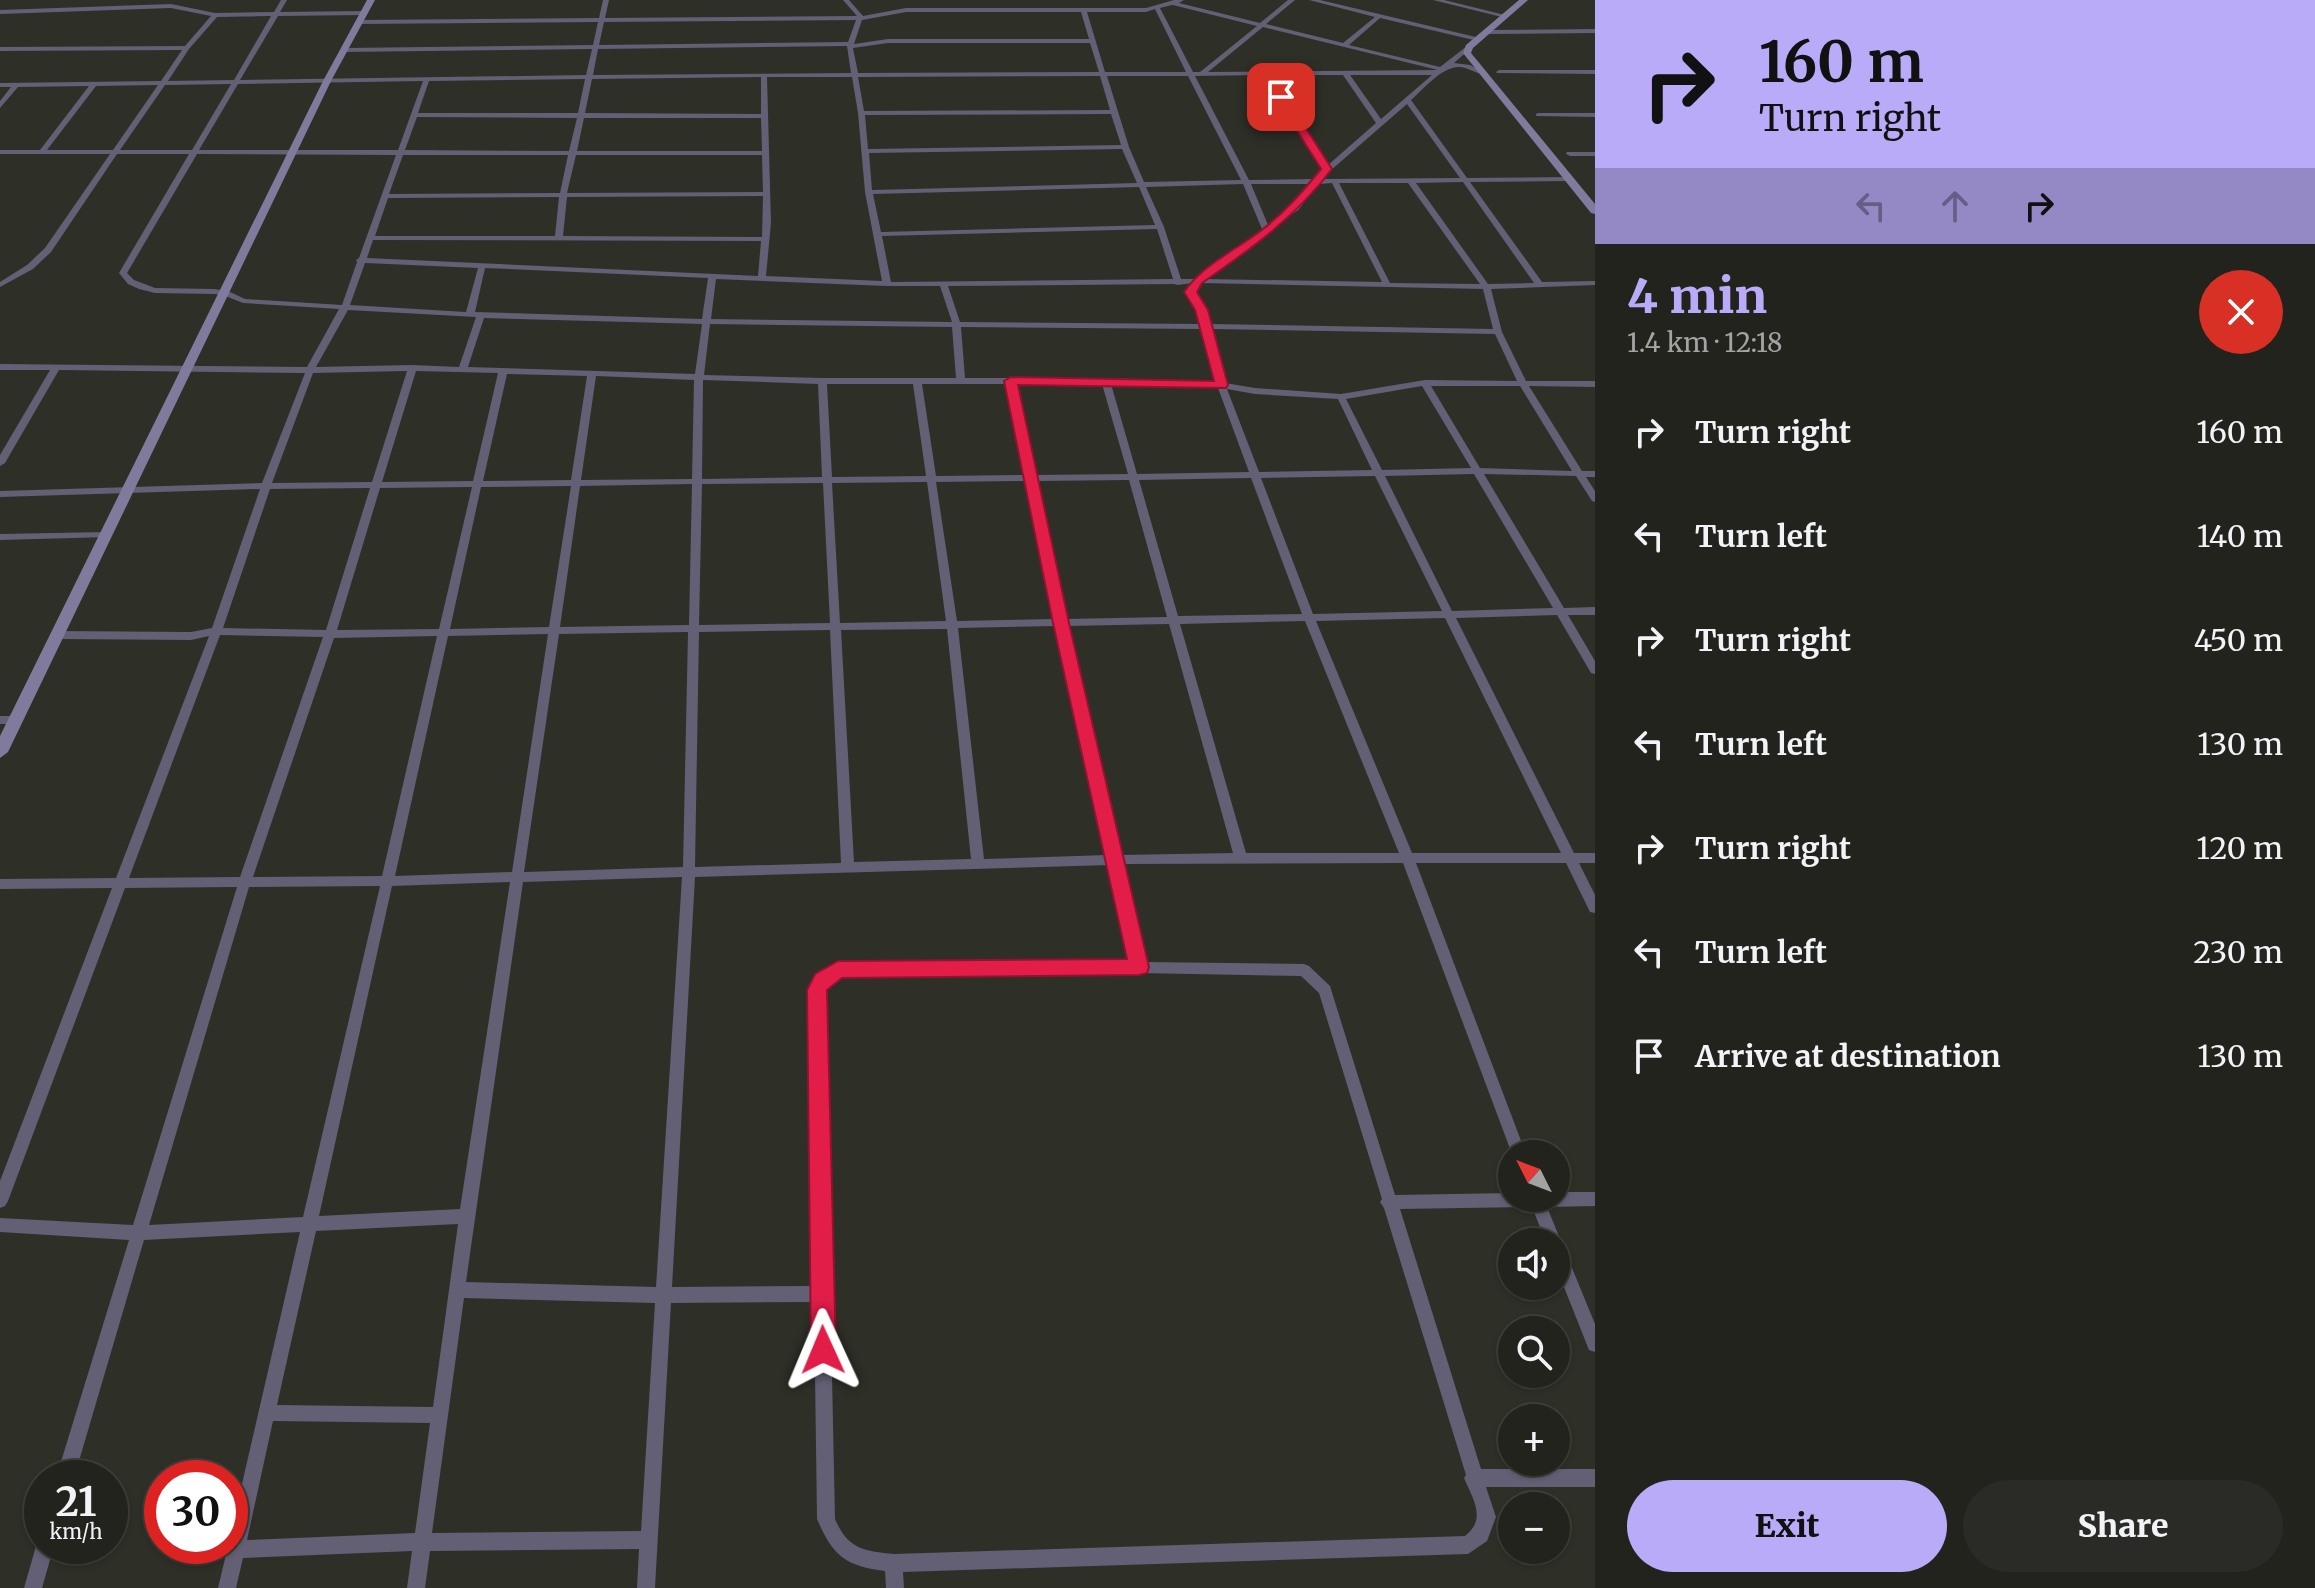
<!DOCTYPE html>
<meta charset="utf-8">
<style>
body{margin:0;font-family:Merriweather,serif;background:#2a2b26;color:#f1f3f6;height:100vh;display:flex;flex-direction:column;font-size:30px;white-space:nowrap}
*{box-sizing:border-box;margin:0}
p{font-size:26px;color:#a2a4a4}
.icon{flex:none;width:44px;height:44px;fill:none;stroke:currentColor;stroke-width:2;stroke-linecap:round;stroke-linejoin:round}
.map{position:relative;flex:1;overflow:hidden}
.drawer{display:flex;flex-direction:column;background:#22231d;width:720px}
.drawer>*{flex:none}
.guide{background:#b9abf7;color:#111;overflow:hidden}
.needle{width:52px;rotate:312deg}
.controls{position:absolute;left:1498px;top:1140px;display:grid;gap:16px}
.controls a{display:grid;place-items:center;width:72px;height:72px;border-radius:50%;background:#22231d;box-shadow:0 2px 6px #0004,0 0 0 2px #3f403b;font-size:40px}
.speed{position:absolute;left:24px;top:1460px;display:flex;gap:16px;font-size:40px;font-weight:700;text-align:center}
.speed>*{display:grid;place-content:center;width:104px;height:104px;border-radius:50%;background:#22231d;box-shadow:0 2px 6px #0004,0 0 0 2px #3f403b;line-height:1}
.speed small{font-size:20px;font-weight:400}
.speed .limit{border:12px solid #d22;background:#fff;color:#111}
.pin{position:absolute;display:grid;place-items:center;width:68px;height:68px;color:#fff;margin:-34px;border-radius:16px;box-shadow:0 4px 12px #0006}
.me{position:absolute;width:88px;margin:-44px;rotate:359deg;stroke-linejoin:round;filter:drop-shadow(0 0 6px #0008)}
.turn{display:flex;align-items:center;gap:28px;height:168px;padding:0 32px;font-size:36px}
.turn .icon{width:104px;height:104px;stroke-width:2.5}
.turn b{display:block;font-size:56px;line-height:68px}
.lanes{display:flex;align-items:center;height:76px;padding:0 32px;background:#0003;justify-content:center;gap:40px;direction:ltr}
.lanes .off{opacity:.35}
.round{display:grid;place-items:center;flex:none;width:84px;height:84px;border-radius:42px;background:#2a2b26}
.summary{display:flex;align-items:center;justify-content:space-between;height:136px;padding:0 32px}
h1{font-size:48px;font-weight:800;line-height:60px;color:#b9abf7}
.cta{display:flex;gap:16px;margin-top:auto;padding:16px 32px}
.cta a{flex:1;height:92px;border-radius:48px;background:#b9abf7;color:#111;font-size:32px;font-weight:800;line-height:92px;text-align:center}
.cta a+a{background:#2a2b26;color:#f1f3f6}
ul{padding:0;list-style:none}
li{display:flex;align-items:center;gap:24px;height:104px;padding:0 32px}
li div{flex:1}
li b{display:block;font-size:30px}
li em{font-style:normal}
main{display:flex;flex:1;min-height:0}
.map>svg:first-child{display:block}
</style>
<main>
<div class="map">
<svg width="1595" height="1588" viewBox="0 0 1595 1588">
<rect width="100%" height="100%" fill="#2e2f27"/>
<g fill="none" stroke-linecap="round" stroke-linejoin="round">
<!-- street -->
<path fill="#635f75" fill-rule="evenodd" d="M281 0H287L280 12 365 11 368 13 365 15 278 16 240 80 586 75 592 49 344 52 341 50 344 48 593 45 598 22 359 24 356 22 359 20 599 18 603 0H609L605 18 857 16 843 0H849L863 16 906 8H1146L1174 0H1184L1179 3 1260 23 1288 0H1295L1266 24 1343 43 1375 17 1309 0H1320L1480 38V40L1478 41 1380 18 1349 45 1440 67 1467 46H1471V48L1454 63 1470 65 1485 73V75C1477 74 1469 68 1460 67 1442 66 1424 89 1411 100L1467 178 1572 177 1573 179 1569 181 1470 182 1542 282 1595 281V285L1491 289 1502 332 1526 381H1595V387L1529 386 1582 471H1595V477H1586L1595 491V502L1592 501 1576 476 1484 474 1564 608 1595 607V615H1568L1595 661V674L1591 673 1557 615 1456 618 1574 853H1595V863H1579L1595 895V913L1590 912 1566 863H1416L1526 1154H1512L1403 863 1122 864 1144 962 1304 964 1309 966 1330 986 1395 1195 1512 1193V1198H1556V1192H1595V1206L1547 1207 1595 1324V1352L1589 1350 1556 1267V1242H1546L1532 1207 1400 1209 1481 1469H1595V1487H1486L1496 1517 1487 1541 1468 1554 903 1572 904 1588H886L885 1571C845 1566 833 1556 817 1519L814 1302 671 1303 655 1588H637L639 1549 430 1551 425 1588H407L412 1551 243 1558 236 1588H218L228 1546H230V1536L300 1232 144 1240 74 1478H56L129 1240 0 1232V1218L133 1225 237 887 125 888 8 1201 5 1206 0 1208V1181L112 888 0 889V879L116 878 209 636 191 640 57 639 52 635 57 631 191 632 212 628 260 489 0 497V491L262 483 305 373 59 370 5 463 0 466V455L50 370H0V364L307 367 339 309 243 303 223 295 214 294 155 293 139 289 128 284 119 273 189 154H117L51 252 33 269 0 287V282L27 265 45 248 110 154H0V150H40L89 86 18 87 0 108V101L11 87H0V83L161 81 182 50 0 51V47L185 46 211 16 171 8 0 14V10L171 4 215 13 274 12ZM1172 5H1173L1257 26 1200 72H1193L1160 8ZM1155 9 1186 72H1105L1087 12H1146ZM906 12H1081L1089 39H888L854 44 862 20ZM271 16 234 80 168 81 189 49 217 17ZM856 20 848 42 599 45 604 22ZM1263 27 1438 70 1208 72ZM888 43H1090L1099 72 858 73 853 48ZM847 46 851 73 593 75 598 49ZM1263 75 1323 169 1315 179 1249 180 1195 76ZM1270 75H1343L1376 123 1328 165ZM1350 75H1432L1381 119ZM1100 76 1110 110 864 111 858 77ZM1107 76H1188L1241 180 1144 182 1129 147ZM761 77V114L585 113 592 79ZM767 77H852L858 113 865 192 882 281 766 276 771 223ZM585 79 578 113H418L429 81ZM423 81 398 150H199L238 84ZM231 84 192 150H120L165 85ZM158 85 113 150H47L96 86ZM1407 104 1460 178 1323 179 1330 171ZM1111 114 1121 145 868 149 865 115ZM417 117 577 118 569 151 405 150ZM584 118H761L762 151H577ZM1122 149 1137 183 872 190 869 153ZM197 154 396 155 359 258 356 260 357 262 342 305 245 299 228 291 214 289 155 288 134 280 127 273ZM403 155H568L560 193 389 194ZM576 155H762L763 192 567 193ZM1463 182 1534 283 1488 284 1416 183ZM1332 183 1382 282 1206 279 1265 234H1270V230L1298 210 1319 184ZM1339 183H1408L1480 284 1390 283ZM1243 184 1262 229 1196 279H1181L1164 227 1146 187ZM1251 184H1311L1292 206 1268 225ZM1139 187 1155 225 881 232 873 194ZM763 196 762 237 563 236 567 197ZM559 197 555 236H375L388 198ZM1157 229 1173 279 891 282 882 236ZM373 240 761 241 758 276 367 258ZM365 263 478 268 466 312 350 305ZM485 268 708 278 702 319 475 312ZM716 279 887 286H940L952 322 711 319ZM1192 283 1187 292 1198 310 1201 324 960 322 948 286 1174 284 1178 285ZM1200 283 1483 289 1493 329 1210 324 1206 310 1195 292ZM348 310 476 317 459 367 412 365 316 367ZM484 318 702 324 695 374 468 367ZM710 324 952 327 956 378H822L704 375ZM961 327 1203 329 1216 382 1106 378H965ZM1211 329 1495 334 1517 381 1425 380 1341 394 1255 388 1225 383ZM407 371 372 482 272 483 313 373ZM416 371 498 373 473 481 382 482ZM507 374 587 376 571 480 483 481ZM596 376 694 380 692 479 581 480ZM703 380 818 384 822 477 702 479ZM827 384H913L926 476 832 477ZM922 384H1007L1026 475 936 476ZM1016 384H1102L1128 474 1035 475ZM1111 384 1218 388 1249 472 1137 474ZM1422 386 1471 468 1382 470 1346 399ZM1431 386H1520L1572 471 1480 468ZM1227 389 1255 394 1338 399 1372 470 1259 472ZM1474 474 1553 608 1452 611 1385 476ZM1375 476 1442 611 1313 614 1261 478ZM1251 478 1302 614 1178 616 1139 480ZM1129 480 1167 617 1065 619 1036 481ZM1027 481 1055 619 957 621 936 482ZM927 482 946 621 840 623 832 483ZM823 483 830 623 699 625 702 484ZM692 484 689 625 560 627 580 486ZM571 486 549 627 450 629 481 487ZM472 487 439 629 337 630 380 488ZM370 488 326 630 223 628 270 489ZM1445 618 1561 853H1412L1316 621ZM1305 621 1399 853H1246L1180 624ZM1169 624 1233 853 1120 855 1067 626ZM1056 626 1107 855 984 859 958 628ZM947 629 971 859 854 862 841 630ZM830 630 841 863 695 867 699 632ZM688 632 683 867 524 872 559 634ZM548 634 512 872 395 876 448 636ZM220 635 323 637 240 877 129 878ZM437 636 382 876 253 877 334 638ZM1110 865 1131 962 838 964 817 976 810 990 814 1286 672 1287 695 877ZM682 877 656 1287 466 1282 523 882ZM510 882 460 1209 319 1216 392 886ZM380 886 303 1217 149 1225 249 887ZM1139 973 1301 976 1319 993 1382 1199 1380 1202 1384 1208 1466 1475 1464 1478C1473 1499 1487 1519 1465 1536L894 1554C863 1551 848 1549 835 1519L824 990 827 984 840 976ZM458 1224 433 1407 277 1405 316 1231ZM464 1298 655 1303 641 1531 432 1533ZM273 1421 430 1423 415 1533 247 1540Z
M1433 0H1444L1509 16 1506 18Z
M1595 29V33L1487 34 1484 32 1487 30Z
M1499 70H1595V74L1497 73 1496 72Z
M1538 113H1595V117L1536 116V114Z
M1567 152H1595V156H1570L1566 154Z
M106 532 111 535 110 537 0 540V534Z
M0 716H16L22 720 16 724H0Z
M42 1538V1546H54L42 1588H24L36 1546 39 1540Z"/>
<!-- secondary -->
<path fill="#807b9d" fill-rule="evenodd" d="M367 0H375L331 81 8 752 0 758V736L323 81Z
M1519 0H1528L1473 48 1471 53 1595 204V214L1591 213 1463 53 1466 45Z"/>
</g>
<!-- route -->
<path fill="#e11d48" stroke="#92132f" stroke-width="2" d="M1281 94 1286 97 1332 169C1296 217 1251 249 1202 283L1197 292 1208 310 1228 385 1226 388 1018 385 1069 623 1149 967 1147 973 1139 975 842 978 827 990 836 1350 832 1359 823 1362 815 1359 811 1350 807 990 815 974 838 961 1127 959 1053 623 1004 381 1011 377 1214 381 1195 310 1184 292C1203 264 1238 249 1263 229 1286 211 1303 191 1321 169L1276 97Z"/>
</svg>
<div class="controls">
<a><svg class="needle" viewBox="-14 -14 28 28"><path d="M0-13l5 13h-10z" fill="#e53935"/><path d="M0 13l5-13h-10z" fill="#a2a4a4"/></svg></a>
<a><svg class="icon" aria-label="sound" viewBox="0 0 24 24"><path d="M4 9h4l5-4v14l-5-4H4zM17 9q2 3 0 6"/></svg></a>
<a><svg class="icon" aria-label="search" viewBox="0 0 24 24"><circle cx="10" cy="10" r="6"/><path d="M15 15l6 6"/></svg></a>
<a>+</a>
<a>−</a>
</div>
<div class="speed"><div>21<small>km/h</small></div><div class="limit">30</div></div>
<div class="pin" style="left:1281px;top:97px;background:#d93025"><svg class="icon" aria-label="arrive" viewBox="0 0 24 24"><path d="M6 21V4h12l-3 4 3 4H6"/></svg></div>
<svg class="me" style="left:823px;top:1350px" viewBox="-20 -20 40 40"><path d="M0-17L14 15 0 8-14 15z" fill="#e11d48" stroke="#fff" stroke-width="4"/></svg>
</div>
<section class="drawer">
<div class="guide">
<div class="turn"><svg class="icon" aria-label="right" viewBox="0 0 24 24"><path d="M7 20v-9h11M14 6l5 5-5 5"/></svg><div><b>160 m</b>Turn right</div></div>
<div class="lanes"><svg class="icon off" aria-label="left" viewBox="0 0 24 24"><path d="M17 20v-9H6M10 6l-5 5 5 5"/></svg><svg class="icon off" aria-label="ahead" viewBox="0 0 24 24"><path d="M12 20V5M6 11l6-6 6 6"/></svg><svg class="icon" aria-label="right" viewBox="0 0 24 24"><path d="M7 20v-9h11M14 6l5 5-5 5"/></svg></div>
</div>
<div class="summary"><div><h1>4 min</h1><p>1.4 km · 12:18</p></div><a class="round" style="background:#d93025;color:#fff"><svg class="icon" aria-label="close" viewBox="0 0 24 24"><path d="M6 6l12 12M18 6L6 18"/></svg></a></div>
<ul>
<li><svg class="icon" aria-label="right" viewBox="0 0 24 24"><path d="M7 20v-9h11M14 6l5 5-5 5"/></svg><div><b>Turn right</b></div><em>160 m</em></li>
<li><svg class="icon" aria-label="left" viewBox="0 0 24 24"><path d="M17 20v-9H6M10 6l-5 5 5 5"/></svg><div><b>Turn left</b></div><em>140 m</em></li>
<li><svg class="icon" aria-label="right" viewBox="0 0 24 24"><path d="M7 20v-9h11M14 6l5 5-5 5"/></svg><div><b>Turn right</b></div><em>450 m</em></li>
<li><svg class="icon" aria-label="left" viewBox="0 0 24 24"><path d="M17 20v-9H6M10 6l-5 5 5 5"/></svg><div><b>Turn left</b></div><em>130 m</em></li>
<li><svg class="icon" aria-label="right" viewBox="0 0 24 24"><path d="M7 20v-9h11M14 6l5 5-5 5"/></svg><div><b>Turn right</b></div><em>120 m</em></li>
<li><svg class="icon" aria-label="left" viewBox="0 0 24 24"><path d="M17 20v-9H6M10 6l-5 5 5 5"/></svg><div><b>Turn left</b></div><em>230 m</em></li>
<li><svg class="icon" aria-label="arrive" viewBox="0 0 24 24"><path d="M6 21V4h12l-3 4 3 4H6"/></svg><div><b>Arrive at destination</b></div><em>130 m</em></li>
</ul>
<div class="cta"><a>Exit</a><a>Share</a></div>
</section>
</main>
